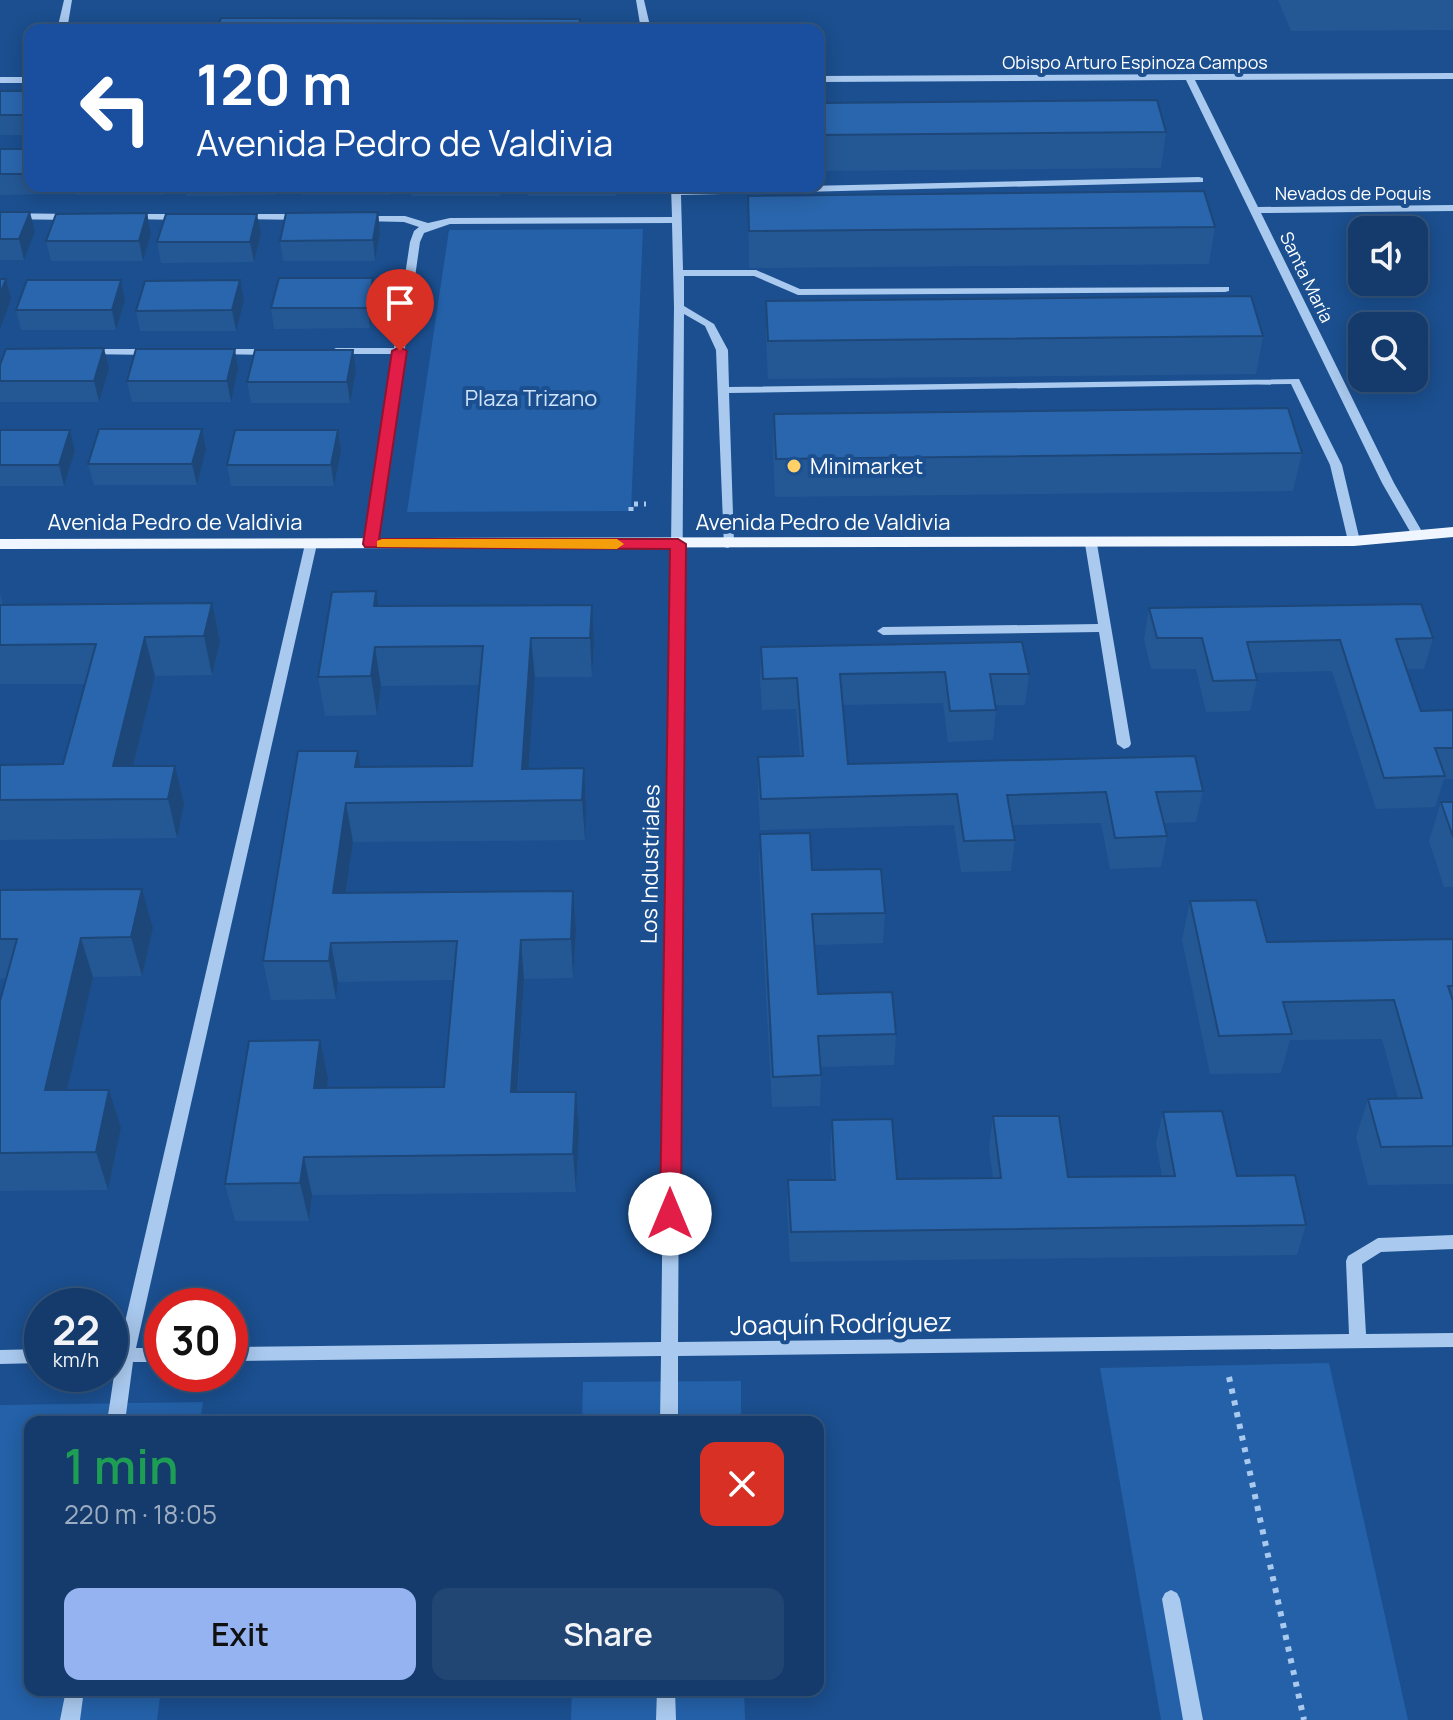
<!DOCTYPE html>
<meta charset="utf-8">
<style>
body{margin:0;font-family:Manrope,sans-serif;background:#214673;color:#f1f3f6;height:100vh;display:flex;flex-direction:column;font-size:30px;white-space:nowrap}
*{box-sizing:border-box;margin:0}
p{font-size:26px;color:#9dadc1}
.icon{flex:none;width:44px;height:44px;fill:none;stroke:currentColor;stroke-width:2;stroke-linecap:round;stroke-linejoin:round}
.map{position:relative;flex:1;overflow:hidden}
.sheet{position:absolute;left:24px;top:1416px;width:800px;height:280px;display:flex;flex-direction:column;background:#143b6b;border-radius:16px;box-shadow:0 4px 20px #0003,0 0 0 2px #33557e}
.sheet>*{flex:none}
.hud{position:absolute;left:24px;top:24px;width:800px;height:168px;border-radius:16px;box-shadow:0 4px 20px #0003,0 0 0 2px #33557e;background:#1a4fa0;color:#fff;overflow:hidden}
.buttons{position:absolute;left:1348px;top:216px;display:grid;gap:16px}
.buttons a{display:grid;place-items:center;width:80px;height:80px;border-radius:16px;background:#143b6b;box-shadow:0 4px 20px #0003,0 0 0 2px #33557e;font-size:40px}
.speed{position:absolute;left:24px;top:1288px;display:flex;gap:16px;font-size:40px;font-weight:700;text-align:center}
.speed>*{display:grid;place-content:center;width:104px;height:104px;border-radius:50%;background:#143b6b;box-shadow:0 4px 20px #0003,0 0 0 2px #33557e;line-height:1}
.speed small{font-size:20px;font-weight:400}
.speed .limit{border:12px solid #d22;background:#fff;color:#111}
.pin{position:absolute;display:grid;place-items:center;width:68px;height:68px;color:#fff;margin:-82px -34px;border-radius:50% 50% 50% 0;rotate:-45deg;box-shadow:0 0 8px #0007}
.pin .icon{rotate:45deg}
.me{position:absolute;width:88px;margin:-44px;rotate:0deg;stroke-linejoin:round;filter:drop-shadow(0 0 6px #0008)}
.turn{display:flex;align-items:center;gap:28px;height:168px;padding:0 40px;font-size:36px}
.turn .icon{width:104px;height:104px;stroke-width:2.5}
.turn b{display:block;font-size:56px;line-height:68px}
.round{display:grid;place-items:center;flex:none;width:84px;height:84px;border-radius:16px;background:#214673}
.head{display:flex;align-items:center;justify-content:space-between;height:136px;padding:0 40px}
h1{font-size:48px;font-weight:600;line-height:60px;color:#1e9e55}
.button{display:flex;gap:16px;margin-top:auto;padding:16px 40px}
.button a{flex:1;height:92px;border-radius:16px;background:#95b2f1;color:#111;font-size:32px;font-weight:600;line-height:92px;text-align:center}
.button a+a{background:#214673;color:#f1f3f6}
.map>svg:first-child{display:block}
</style>
<div class="map">
<svg width="1453" height="1720" viewBox="0 0 1453 1720">
<rect width="100%" height="100%" fill="#1b4f8f"/>
<!-- green -->
<path fill="#2461a8" d="M643 229 631 511 407 512 449 230Z
M1329 1363 1408 1720H1161L1100 1368Z
M741 1381V1422H582L583 1382Z
M203 1402 200 1422H30V1690H161L157 1720H0V1405Z
M572 1690H744L745 1720H571Z"/>
<g fill="none" stroke-linecap="round" stroke-linejoin="round">
<!-- path-far1 -->
<path stroke="#a9c9ee" stroke-width="5" stroke-dasharray="4 6" stroke-linecap="butt" d="M631 511V504H646"/>
<!-- path -->
<path stroke="#a9c9ee" stroke-width="6" stroke-dasharray="5 7" stroke-linecap="butt" d="M1229 1377 1304 1720"/>
<!-- minor -->
<path fill="#a9c9ee" fill-rule="evenodd" d="M64 0H72L67 30H57Z
M636 0H644L651 30H641Z
M1453 73V79L1195 80 1258 207 1453 205V211L1261 213 1394 483 1424 535 1418 539 1412 535 1382 483 1186 80 818 82V76Z
M0 77H30V83H0Z
M1199 177 1203 178V182L681 195 683 270H756L800 289 1229 287V291L1225 292 798 295 754 276H684V306L714 324 728 350 729 387 1299 379 1342 465 1360 541 1354 545 1348 541 1330 465 1291 384 729 393 734 544 728 548 724 547 716 350 705 326 684 314 678 1342 1349 1334 1346 1261 1348 1256 1378 1238 1453 1235V1249L1381 1252 1362 1264 1366 1334 1453 1333V1347L678 1356V1422H660L661 1356 230 1361V1347L661 1342 674 307 672 223 450 224 424 233 420 242 377 544 371 548 365 544 393 354H336L330 351 336 348H394L410 242 414 231 419 227 404 222 360 221 355 218 356 216H405L428 223 450 218 672 217 671 186H681V189Z
M0 213 72 214 77 217 72 220 0 219Z
M128 214H184L189 217 184 220 124 219V215Z
M240 214H304L309 217 304 220 236 219V215Z
M88 349H151L157 352 151 355 84 354 82 352Z
M216 349H271L277 352 271 355 212 354V350Z
M311 540 317 544 136 1348H162V1362H133L125 1422H107L116 1362H110V1348H119L305 544Z
M1091 540 1097 544 1131 744 1129 747 1124 749 1117 744 1099 632 883 635 877 631 883 627 1098 624 1085 544Z
M42 1349V1363L0 1364V1350Z
M1171 1590 1177 1593 1180 1599 1203 1720H1183L1162 1599 1165 1593Z
M66 1690H84L80 1720H60Z
M657 1690H675L676 1720H656Z"/>
<!-- major -->
<path fill="#f0f6ff" fill-rule="evenodd" d="M1453 527V537L1354 546 0 549V539L1354 536Z"/>
</g>
<!-- wall -->
<path fill="#245895" d="M1278 0H1453V30L1291 31Z
M0 91H30V135H0Z
M818 103 1166 132 1161 168 818 171Z
M0 149H30V186H54L51 194 0 195Z
M74 186H167L165 195H76Z
M184 186H278L275 195 186 196Z
M300 186H392L390 195H302Z
M410 186H501L500 196H411Z
M527 186H617L616 196H528Z
M748 196 1215 227 1209 264 749 268Z
M0 212 35 232 24 260H0Z
M378 212 380 233 375 261H283L280 241Z
M147 213 151 234 143 261H51L46 241Z
M261 234 254 262 161 263 157 242Z
M375 299 370 328 274 329 271 308Z
M125 300 116 330H21L16 310Z
M244 301 236 331H140L136 311Z
M766 301 1263 336 1256 374 768 379 766 338Z
M353 350 356 371 350 403H251L247 382Z
M0 365 109 369 99 402H0Z
M238 369 231 402H132L127 381Z
M774 414 1302 453 1293 491 775 497 773 452Z
M0 430H70L75 451 64 486H0Z
M206 450 197 485H94L88 464Z
M341 451 334 486H231L227 465Z
M0 594 3 605 212 603 220 642 212 675 155 676 133 766 184 805 177 838 0 840V765L63 764 85 684H0Z
M592 605 594 644 592 677H535L528 768H584L586 807 585 840 353 842 346 893 573 891 576 930 573 978 524 979 518 1092H576L579 1130 576 1192 312 1195 309 1221H235L225 1184 328 1079 327 1087H444L453 980 338 982 336 999 271 1000 263 961 361 767 472 766 479 685 381 686 377 715 325 716 318 677 378 606Z
M1149 608 1433 638 1424 669H1407L1421 711 1453 710V779H1444L1435 807 1376 809 1332 671 1255 673 1257 680 1250 711 1206 712 1196 669H1151L1144 639Z
M761 647 1029 674 1025 705H995L996 710 993 740 948 742 943 703 843 705 848 764 1203 791 1196 822 1164 823 1167 836 1161 867 1110 869 1101 823 1013 825 1015 840 1011 871 961 872 954 825 760 830 758 788V757L800 756 796 709 762 710 760 678Z
M1441 802H1453V887H1444L1429 841Z
M760 834 812 870 885 913 883 943 815 945 818 994 896 1034 894 1065 821 1067 820 1106 772 1107 759 865Z
M142 889 153 928 142 976 93 977 66 1090 121 1128 108 1190 0 1191V1001L6 978 0 979V890Z
M1190 901 1267 942 1453 939V1184L1368 1185 1356 1137 1368 1099 1398 1098 1382 1039 1290 1040 1281 1073 1210 1074 1182 940Z
M1163 1112 1237 1176 1306 1225 1297 1255 790 1262 787 1210 788 1180H832L830 1150 832 1120 897 1179 993 1178 989 1147 993 1116 1068 1177 1162 1176 1156 1143Z"/>
<!-- shaded-wall -->
<path fill="#1d4779" d="M49 186H54L51 194Z
M30 212 35 232 24 260 19 239Z
M378 212 380 233 375 261 373 240Z
M147 213 151 234 143 261 139 241Z
M257 214 261 234 254 262 250 242Z
M373 278 375 299 370 328 368 308Z
M6 279 11 299 0 329V294Z
M121 280 125 300 116 330 112 310Z
M240 280 244 301 236 331 232 310Z
M104 348 109 369 99 402 94 381Z
M235 349 238 369 231 402 227 381Z
M353 350 356 371 350 403 347 382Z
M202 429 206 450 197 485 192 464Z
M70 430 75 451 64 486 59 465Z
M338 430 341 451 334 486 331 465Z
M376 591 382 630 374 606Z
M212 603 220 642 212 675 204 636Z
M592 605 594 644 592 677 590 638Z
M145 637 155 676 125 799 113 766Z
M531 638 535 677 526 801 522 769Z
M375 647 381 686 377 715 371 676Z
M358 751 364 790 355 767Z
M175 766 184 805 177 838 168 799Z
M584 768 586 807 585 840 582 800Z
M346 803 353 842 340 932 333 893Z
M142 889 153 928 142 976 131 937Z
M573 891 576 930 573 978 571 939Z
M81 938 93 977 58 1129 45 1090Z
M521 940 524 979 515 1131 511 1092Z
M331 943 338 982 336 999 329 961Z
M320 1040 328 1079 322 1126 314 1088Z
M109 1090 121 1128 108 1190 96 1152Z
M576 1092 579 1130 576 1192 573 1154Z
M304 1157 312 1195 309 1221 300 1183Z"/>
<!-- building -->
<path fill="#2a66ad" stroke="#1d4779" stroke-width="2" d="M221 18 580 19 579 30H217Z
M0 91H30V115H0Z
M1157 100 1166 132 818 135V103Z
M0 149H30V174H0Z
M1204 191 1215 227 749 231 748 196Z
M0 212H30L19 239H0Z
M378 212 373 240 280 241 286 213Z
M147 213 139 241H46L56 214Z
M166 214H257L250 242H157Z
M279 278H373L368 308H271Z
M0 279H6L0 294Z
M27 280H121L112 310H16Z
M240 280 232 310 136 311 145 281Z
M1251 296 1263 336 768 341 766 301Z
M104 348 94 381H0V365L6 349Z
M136 349H235L227 381H127Z
M255 350H353L347 382H247Z
M1288 408 1302 453 776 459 774 414Z
M99 429H202L192 464H88Z
M0 430H70L59 465H0Z
M235 430H338L331 465H227Z
M376 591 374 606 592 605 590 638H531L522 769 584 768 582 800 346 803 333 893 573 891 571 939 521 940 511 1092H576L573 1154 304 1157 300 1183 225 1184 249 1041 320 1040 314 1088 444 1087 457 941 331 943 329 961H263L298 751H358L355 767 472 766 483 646 375 647 371 676 318 677 332 592Z
M212 603 204 636 145 637 113 766H175L168 799 0 800V765L63 764 96 644 0 645V605Z
M1421 604 1433 638 1396 639 1421 711 1453 710V748H1435L1445 776 1384 778 1340 640 1247 642 1257 680 1213 681 1202 638H1157L1149 608Z
M1022 642 1029 674H990L996 710 950 711 945 672 840 674 848 764 1195 756 1203 791 1156 792 1167 836 1115 838 1106 792 1007 795 1015 840 964 841 957 794 761 799 758 757 803 756 797 678 763 679 761 647Z
M1441 802H1453V837Z
M810 833 812 870 881 869 885 913 812 914 818 994 892 992 896 1034 818 1036 821 1075 773 1077 760 834Z
M142 889 131 937 81 938 45 1090H109L96 1152 0 1153V1001L17 939H0V890Z
M1256 900 1267 942 1453 939V986H1448L1453 1001V1146L1381 1147 1368 1099 1422 1098 1394 1000 1283 1002 1292 1034 1219 1036 1190 901Z
M1222 1111 1237 1176 1295 1175 1306 1225 791 1232 788 1180H835L832 1120 892 1119 897 1179 1001 1178 993 1116H1059L1068 1177 1175 1176 1163 1112Z"/>
<!-- route -->
<path fill="#e11d48" stroke="#92132f" stroke-width="2" d="M400 347 407 351 379 539H678L686 544 681 1214 678 1220 670 1223 663 1220 660 1214 670 549 365 547 363 544 392 351Z"/>
<!-- slow -->
<path fill="#f59e0b" d="M382 539H617L624 544 617 549 377 547V541Z"/>
<!-- markers -->
<circle fill="#ffd166" stroke="#1b4f8f" stroke-width="3" cx="794" cy="466" r="8"/>
<g text-anchor="middle" dominant-baseline="central" stroke-width="8" stroke-linejoin="round" paint-order="stroke">
<!-- far-street labels -->
<g font-size="18" fill="#fff" stroke="#1b4f8f">
<text x="1135" y="62">Obispo Arturo Espinoza Campos</text>
<text x="1353" y="193">Nevados de Poquis</text>
<text transform="translate(1307 277) rotate(64)">Santa María</text>
</g>
<!-- park labels -->
<g font-size="22" fill="#cfe3fa" stroke="#1b4f8f">
<text x="531" y="398">Plaza Trizano</text>
</g>
<!-- poi labels -->
<g font-size="22" fill="#fff" stroke="#1b4f8f" text-anchor="start">
<text x="810" y="466">Minimarket</text>
</g>
<!-- street labels -->
<g font-size="22" fill="#fff" stroke="#1b4f8f">
<text x="175" y="522">Avenida Pedro de Valdivia</text>
<text x="823" y="522">Avenida Pedro de Valdivia</text>
<text transform="translate(650 864) rotate(-89)">Los Industriales</text>
</g>
<!-- near-street labels -->
<g font-size="26" fill="#fff" stroke="#1b4f8f">
<text transform="translate(841 1323) rotate(-1)">Joaquín Rodríguez</text>
</g>
</g>
</svg>
<div class="buttons">
<a><svg class="icon" aria-label="sound" viewBox="0 0 24 24"><path d="M4 9h4l5-4v14l-5-4H4zM17 9q2 3 0 6"/></svg></a>
<a><svg class="icon" aria-label="search" viewBox="0 0 24 24"><circle cx="10" cy="10" r="6"/><path d="M15 15l6 6"/></svg></a>
</div>
<div class="speed"><div>22<small>km/h</small></div><div class="limit">30</div></div>
<div class="pin" style="left:400px;top:351px;background:#d93025"><svg class="icon" aria-label="arrive" viewBox="0 0 24 24"><path d="M6 21V4h12l-3 4 3 4H6"/></svg></div>
<svg class="me" style="left:670px;top:1214px" viewBox="-20 -20 40 40"><circle r="19" fill="#fff"/><path d="M0-13L10 11 0 6-10 11z" fill="#e11d48"/></svg>
<div class="hud">
<div class="turn"><svg class="icon" aria-label="left" viewBox="0 0 24 24"><path d="M17 20v-9H6M10 6l-5 5 5 5"/></svg><div><b>120 m</b>Avenida Pedro de Valdivia</div></div>
</div>
<section class="sheet">
<div class="head"><div><h1>1 min</h1><p>220 m · 18:05</p></div><a class="round" style="background:#d93025;color:#fff"><svg class="icon" aria-label="close" viewBox="0 0 24 24"><path d="M6 6l12 12M18 6L6 18"/></svg></a></div>
<div class="button"><a>Exit</a><a>Share</a></div>
</section>
</div>
